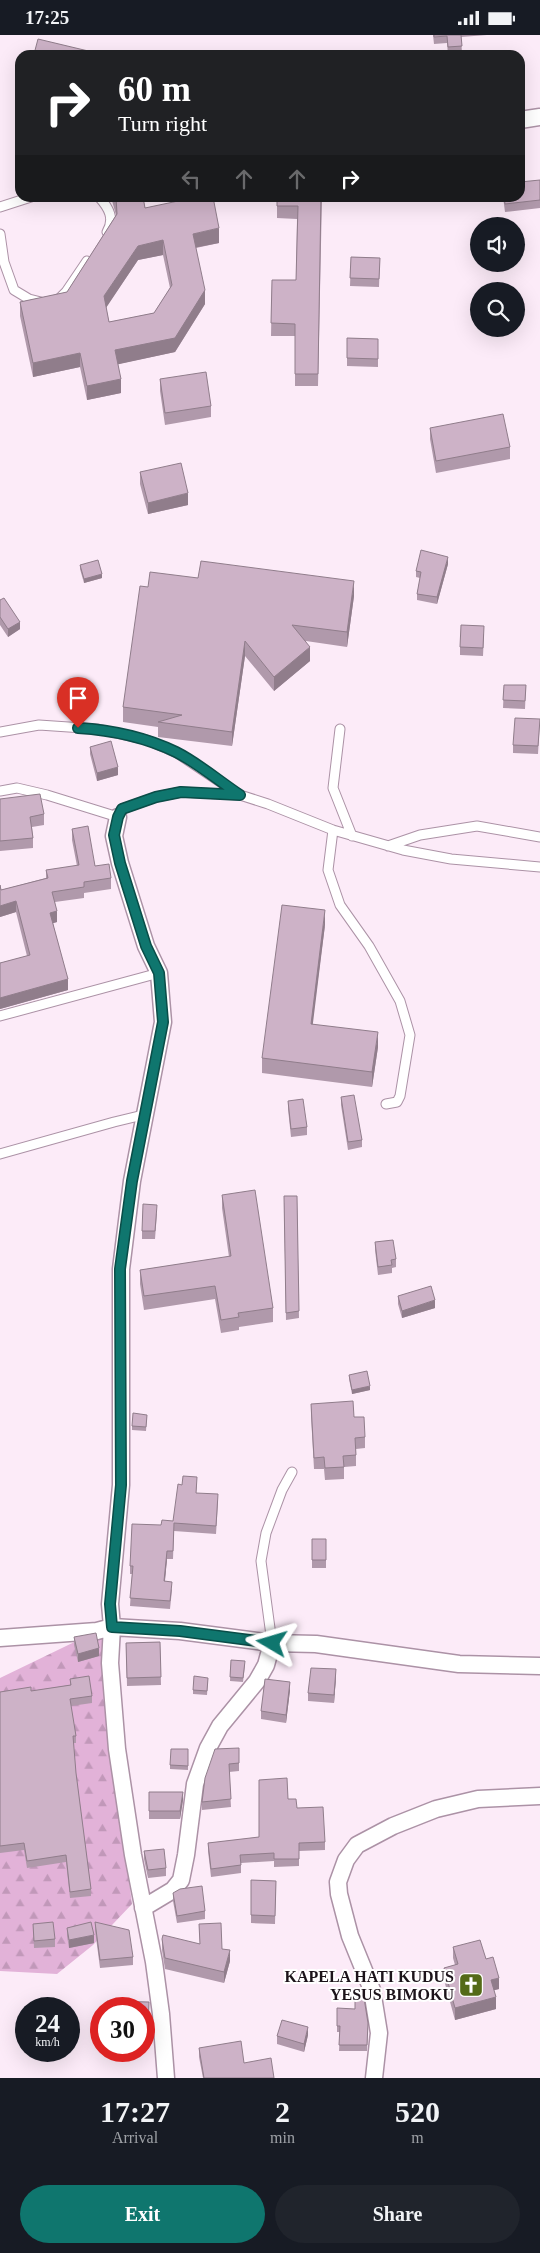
<!DOCTYPE html>
<style>
body{margin:0;font-family:Georgia,serif;background:#20242c;color:#f1f3f6;height:100vh;display:flex;flex-direction:column;font-size:19px;white-space:nowrap}
*{box-sizing:border-box;margin:0}
p{font-size:16px;color:#9ea1a6}
.icon{flex:none;width:28px;height:28px;fill:none;stroke:currentColor;stroke-width:2;stroke-linecap:round;stroke-linejoin:round}
.map{position:relative;height:2043px;overflow:hidden}
.panel{display:flex;flex-direction:column;background:#171b24;flex:1}
.panel>*{flex:none}
.hud{position:absolute;left:15px;top:15px;width:510px;height:152px;border-radius:15px;box-shadow:0 5px 20px #0002;background:#202124;color:#fff;overflow:hidden}
.buttons{position:absolute;left:470px;top:182px;display:grid;gap:10px}
.buttons a{display:grid;place-items:center;width:55px;height:55px;border-radius:50%;background:#171b24;box-shadow:0 5px 20px #0002;font-size:25px}
.speed{position:absolute;left:15px;top:1962px;display:flex;gap:10px;font-size:25px;font-weight:700;text-align:center}
.speed>*{display:grid;place-content:center;width:65px;height:65px;border-radius:50%;background:#171b24;box-shadow:0 5px 20px #0002;line-height:1}
.speed small{font-size:12px;font-weight:400}
.speed .limit{border:8px solid #d22;background:#fff;color:#111}
.pin{position:absolute;display:grid;place-items:center;width:42px;height:42px;color:#fff;margin:-51px -21px;border-radius:50% 50% 50% 0;rotate:-45deg;box-shadow:0 0 5px #0007}
.pin .icon{rotate:45deg}
.me{position:absolute;width:55px;margin:-28px;rotate:277deg;stroke-linejoin:round;filter:drop-shadow(0 0 4px #0008)}
.turn{display:flex;align-items:center;gap:18px;height:105px;padding:0 20px;font-size:22px}
.turn .icon{width:65px;height:65px;stroke-width:2.5}
.turn b{display:block;font-size:35px;line-height:42px}
.lanes{display:flex;align-items:center;height:48px;padding:0 20px;background:#0003;justify-content:center;gap:25px;direction:ltr}
.lanes .off{opacity:.35}
.eta{display:flex;justify-content:space-evenly;align-items:center;height:85px;text-align:center}
.eta b{font-size:30px;font-weight:700;line-height:35px}
.action{display:flex;gap:10px;margin-top:auto;padding:10px 20px}
.action a{flex:1;height:58px;border-radius:30px;background:#0f766e;color:#fff;font-size:20px;font-weight:700;line-height:58px;text-align:center}
.action a+a{background:#20242c;color:#f1f3f6}
.status{display:flex;justify-content:space-between;align-items:center;height:35px;padding:0 25px;background:#171b24;direction:ltr}
.status svg{height:14px;fill:currentColor}
.map>svg:first-child{display:block}
</style>
<div class="status"><b>17:25</b><svg viewBox="0 0 49 12"><path d="M0 12V9h3v3zM5 12V6h3v6zM10 12V3h3v9zM15 12V0h3v12zM26 1h20v11H26zM47 4h2v5h-2z"/></svg></div>
<div class="map">
<svg width="540" height="2043" viewBox="0 0 540 2043">
<defs>
<pattern id="forest-firs" width="22" height="20" patternUnits="userSpaceOnUse" patternTransform="scale(1.25)"><rect width="22" height="20" fill="#e2b2d8"/><path d="M5 1l3.5 6h-7zM16 11l3.5 6h-7z" fill="#c198b9"/></pattern>
</defs>
<rect width="100%" height="100%" fill="#fcebf8"/>
<!-- forest -->
<path fill="url(#forest-firs)" d="M108 1597 120 1776 132 1869 93 1910 57 1939 0 1936V1643L93 1598Z"/>
<g fill="none" stroke-linecap="round" stroke-linejoin="round">
<defs>
<path id="lane" d="M99 162C109 173 115 184 107 197
M0 172 31 162
M0 199 4 227 14 255 29 264 41 267
M59 264 66 257 87 226
M340 694 333 753 352 801
M0 697 39 690 98 694 147 705 177 718 238 759
M0 756 17 753 47 760 118 782 122 774 156 762 181 757 240 760 268 769 333 795 403 815 451 824 540 832
M333 795 328 835 340 870 369 911 400 966 410 1000 400 1061 397 1067 386 1069
M388 811 420 800 477 791 540 802
M0 981 159 938
M0 1119 114 1087 143 1080
M272 1608 261 1526 266 1498 282 1455 292 1437"/>
<path id="street" d="M520 85 540 82
M118 782 114 801 120 828 146 911 159 938 163 987 132 1146 121 1234V1450L110 1569 112 1592 110 1628 117 1714 133 1820 154 1927 161 1979 166 2043
M0 1603 97 1596 112 1592 180 1596 272 1608 316 1609 459 1629 540 1631
M143 1873 173 1855 181 1845 186 1820 195 1749 208 1713 220 1691 257 1646 266 1630 272 1608
M374 2043 379 1998 372 1955 350 1901 339 1859 338 1847 346 1825 357 1810 393 1791 436 1774 478 1764 540 1761"/>
</defs>
<!-- lane casing -->
<use href="#lane" stroke="#ac92a6" stroke-width="11"/>
<!-- street casing -->
<use href="#street" stroke="#ac92a6" stroke-width="19"/>
<!-- lane -->
<use href="#lane" stroke="#fff" stroke-width="9"/>
<!-- street -->
<use href="#street" stroke="#fff" stroke-width="16"/>
</g>
<!-- wall -->
<path fill="#b099ab" fill-rule="evenodd" d="M433 0H487L461 2 462 18 448 20 447 8 434 9Z
M540 145V173L505 177 503 162H520Z
M111 162H143L145 173 219 208 196 213 205 269 175 317 118 329 121 358 87 365 80 332 33 342 20 281V267L67 257 116 180ZM163 220 170 253 154 278 109 287 106 272 138 225Z
M277 162H322L318 351H295V301H271L272 245H296L297 184 277 183Z
M351 222 380 223 379 252 350 251Z
M347 303 378 304V332L347 331Z
M160 344 211 371V382L165 390 160 356Z
M430 393 510 412V424L436 438 430 404Z
M140 437 188 470 148 479 140 449Z
M448 529 437 569 417 565V559L420 543 416 542V536Z
M80 530 102 543 84 548 80 534Z
M198 543 354 561 347 612 306 606 310 626 274 656 245 621 232 711 158 702V692L123 687V672L148 552Z
M0 565 20 594 8 602 0 590Z
M484 599 483 621 460 620V612Z
M504 650H526L525 674 503 673Z
M540 684 538 719 513 718V710Z
M90 712 118 740 97 746 90 719Z
M0 764 44 779V790L32 792 33 803V813L0 816Z
M72 794 95 831 111 843V854L84 858V863L55 867 57 887 53 888 68 955 0 974V928L27 921 16 877 0 882V850L1 855 46 843V835L77 831 72 805Z
M325 890 312 989 378 1012 372 1052 262 1038V1023Z
M341 1062 362 1105V1112L348 1115 341 1070Z
M288 1066 307 1092V1100L291 1102 288 1074Z
M222 1160 273 1273V1287L239 1292V1295L221 1298 215 1264 144 1275 140 1249V1235L229 1222 222 1173Z
M297 1161 299 1283 286 1285 284 1168Z
M157 1178 155 1204H142V1196Z
M375 1207 396 1224V1232L392 1233V1238L378 1240 375 1215Z
M398 1261 435 1273 402 1283 398 1269Z
M349 1340 370 1355 352 1359 349 1344Z
M311 1369 354 1382 365 1402V1413L356 1414V1431L344 1432V1444L325 1445 324 1434H314L311 1381Z
M147 1380 146 1396 132 1395V1391Z
M197 1450 196 1458 218 1467 216 1499 174 1496 173 1524H167L165 1546 172 1555 170 1574 130 1571 132 1539H130V1531L161 1490 173 1486Z
M312 1504H326V1533H312Z
M74 1602 99 1621 78 1627 74 1610Z
M160 1607 161 1650 127 1651 126 1608Z
M231 1625 245 1630 243 1647 230 1646Z
M336 1642 334 1668 308 1666V1658Z
M208 1643 207 1660 193 1659V1655Z
M70 1644 92 1661V1668L71 1671 76 1701V1708H73L76 1738 91 1854V1861L70 1863 66 1827 27 1833 24 1815 0 1818V1657L31 1656 70 1650Z
M290 1655 286 1688 261 1684V1676Z
M239 1713V1736L229 1737 231 1772 202 1775V1767Z
M188 1714V1735L170 1734V1730Z
M149 1757 183 1765 180 1784H149Z
M288 1764 297 1773 325 1807V1815L299 1816V1831L274 1832V1826L241 1828V1838L211 1842 208 1816V1808L259 1803Z
M144 1816 166 1833V1841L148 1843 144 1824Z
M251 1845 276 1846 275 1889 251 1888Z
M173 1858 205 1876V1884L177 1888 173 1866Z
M95 1887 133 1922V1930L100 1933 95 1895Z
M33 1889 55 1904V1912L34 1913Z
M199 1889 230 1926 224 1948 165 1934 162 1915V1904L200 1909Z
M67 1893 94 1908 69 1913 67 1901Z
M453 1912 486 1924 499 1954 494 1955 496 1974 455 1985 444 1945V1933L455 1930 453 1923Z
M337 1973 368 1993 367 2016H339L340 1997H337Z
M144 1974 149 1975 148 2001H144Z
M308 2000 304 2017 277 2009V2001Z
M199 2013 244 2028 274 2043H203L199 2022Z"/>
<!-- shaded-wall -->
<path fill="#907d8b" d="M219 193V208L193 213V199Z
M163 205V220L138 225 104 276V261L138 211Z
M205 255V269L175 317 115 330V315Z
M80 318V332L33 342V328Z
M121 344V358L87 365V351Z
M188 458V470L148 479V468Z
M448 522V529L437 569V562Z
M102 539V543L84 548V544Z
M354 546V561L347 612V597Z
M20 587V594L8 602V594Z
M245 606V621L232 711V697Z
M310 612V626L274 656V642Z
M118 732V740L97 746V738Z
M16 866V877L0 882V871Z
M325 875V890L311 1004V989Z
M57 876V887L50 889V878Z
M68 944V955L0 974V963Z
M378 997V1012L372 1052V1037Z
M435 1265V1273L402 1283V1276Z
M370 1351V1355L352 1359V1355Z
M167 1516V1524L164 1554V1546Z
M99 1613V1621L78 1627V1619Z
M336 1634V1642L334 1668V1660Z
M290 1647V1655L286 1688V1680Z
M183 1757V1765L180 1784V1776Z
M94 1900V1908L69 1913V1905Z
M230 1915V1926L224 1948V1937Z
M499 1943V1954L491 1956V1945Z
M496 1962V1974L455 1985V1973Z
M308 1992V2000L304 2017V2009Z"/>
<!-- building -->
<path fill="#cdb2c7" stroke="#907d8b" fill-rule="evenodd" d="M434 0H461L462 11 448 12 447 1 434 2Z
M38 4 105 20H38L34 19Z
M540 145V165L505 169 504 162H520V147Z
M116 162H143L145 173 197 162H213L219 193 193 199 205 255 175 303 115 315 121 344 87 351 80 318 33 328 20 267 67 257 117 179ZM163 205 172 250 154 278 109 287 104 261 138 211Z
M277 162H321L318 339H295V289L271 288 272 245H296L298 171H277Z
M351 222 380 223 379 244 350 243Z
M347 303 378 304V324L347 323Z
M206 337 211 371 165 378 160 344Z
M503 379 510 412 436 426 430 393Z
M181 428 188 458 148 468 140 437Z
M421 515 448 522 437 562 417 559 421 537 416 536Z
M98 525 102 539 84 544 80 530Z
M201 526 354 546 347 597 292 590 310 612 274 642 245 606 232 697 158 687 182 680 123 672 140 551 148 552 150 537 198 543Z
M4 563 20 587 8 594 0 582V565Z
M461 590 484 591 483 613 460 612Z
M504 650H526L525 666 503 665Z
M515 683 540 684 538 711 513 710Z
M111 706 118 732 97 738 90 712Z
M40 759 44 779 30 782 33 803 0 806V764Z
M88 791 95 831 109 829 111 843 84 847V852L52 857 57 876 50 878 68 944 0 963V928L30 920 16 866 0 871V850L1 855 48 843 46 835 79 830 72 794Z
M282 870 325 875 311 989 378 997 372 1037 262 1023Z
M354 1060 362 1105 348 1107 341 1062Z
M303 1064 307 1092 291 1094 288 1066Z
M255 1155 273 1273 238 1278 239 1282 221 1285 215 1251 144 1261 140 1235 231 1221 222 1160Z
M284 1161H297L299 1276 286 1278Z
M143 1169 157 1170 155 1196H142Z
M393 1205 396 1224 391 1225 392 1230 378 1232 375 1207Z
M431 1251 435 1265 402 1276 398 1261Z
M367 1336 370 1351 352 1355 349 1340Z
M353 1366 354 1382H364L365 1402 355 1403 356 1420 343 1421 344 1432 325 1433 324 1422 314 1423 311 1369Z
M133 1378 147 1380 146 1392 132 1391Z
M183 1441 197 1442 196 1458 218 1459 216 1491 174 1488 173 1516H167L164 1546 172 1547 170 1566 130 1563 133 1531H130L132 1489 161 1490 162 1485 173 1486 178 1449 182 1450Z
M312 1504H326V1525H312Z
M96 1598 99 1613 78 1619 74 1602Z
M160 1607 161 1642 127 1643 126 1608Z
M231 1625 245 1626 243 1643 230 1642Z
M311 1633 336 1634 334 1660 308 1658Z
M89 1641 92 1661 70 1664 76 1701H73L76 1738 91 1854 70 1857 66 1820 27 1826 24 1808 0 1811V1657L31 1652V1656L71 1650 70 1644Z
M194 1641 208 1643 207 1656 193 1655Z
M265 1644 290 1647 286 1680 261 1676Z
M239 1713V1728L229 1729 231 1764 202 1767 205 1743 215 1714Z
M171 1714H188V1731L170 1730Z
M287 1743 288 1764H296L297 1773 323 1772 325 1807 299 1808V1824H274V1818L240 1820 241 1830 211 1834 208 1808 259 1802V1745Z
M149 1757H183L180 1776H149Z
M164 1814 166 1833 148 1835 144 1816Z
M251 1845 276 1846 275 1881 251 1880Z
M202 1851 205 1876 177 1881 173 1858 180 1854Z
M53 1887 55 1904 34 1906 33 1889Z
M91 1887 94 1900 69 1905 67 1893Z
M95 1887 129 1895 133 1922 100 1925Z
M221 1888 222 1914 230 1915 224 1937 165 1923 162 1904 163 1900 200 1909 199 1889Z
M480 1905 486 1924 493 1922 499 1943 491 1945 496 1962 455 1973 444 1933 458 1929 453 1912Z
M355 1963H364L368 1988 367 2010H339L340 1991H337V1973L355 1974Z
M107 1966 149 1967 148 1993H144V1974H107Z
M282 1985 308 1992 304 2009 277 2001Z
M241 2006 244 2028 271 2023 274 2043H204L199 2013Z"/>
<g fill="none" stroke-linecap="round" stroke-linejoin="round">
<defs>
<path id="route" d="M78 693C112 695 145 702 176 717 198 728 219 746 240 760L181 757 156 762 122 774 118 782 114 800 120 828 146 911 159 938 163 987 132 1146 120 1234 121 1450 110 1569 112 1592 180 1596 272 1608"/>
</defs>
<!-- route casing -->
<use href="#route" stroke="#0a4d48" stroke-width="12"/>
<!-- route -->
<use href="#route" stroke="#0f766e" stroke-width="9"/>
</g>
<!-- icons -->
<defs>
<symbol id="church-square" viewBox="-11 -11 22 22"><rect x="-9" y="-9" width="18" height="18" rx="4" fill="#546a18" stroke="#fff"/><path d="M-1.2-6h2.4v3.5h3.3v2.4h-3.3V6h-2.4V-.1h-3.3v-2.4h3.3Z" fill="#fff"/></symbol>
</defs>
<g fill-rule="evenodd">
<use href="#church-square" x="457" y="1936" width="28" height="28"/>
</g>
<g text-anchor="middle" dominant-baseline="central" stroke-width="4" stroke-linejoin="round" paint-order="stroke">
<!-- poi labels -->
<g font-size="16" font-weight="bold" fill="#1c131a" stroke="#fff" text-anchor="end">
<text x="454" y="1941">KAPELA HATI KUDUS<tspan x="454" dy="18">YESUS BIMOKU</tspan></text>
</g>
</g>
</svg>
<div class="buttons">
<a><svg class="icon" aria-label="sound" viewBox="0 0 24 24"><path d="M4 9h4l5-4v14l-5-4H4zM17 9q2 3 0 6"/></svg></a>
<a><svg class="icon" aria-label="search" viewBox="0 0 24 24"><circle cx="10" cy="10" r="6"/><path d="M15 15l6 6"/></svg></a>
</div>
<div class="speed"><div>24<small>km/h</small></div><div class="limit">30</div></div>
<div class="pin" style="left:78px;top:693px;background:#d93025"><svg class="icon" aria-label="arrive" viewBox="0 0 24 24"><path d="M6 21V4h12l-3 4 3 4H6"/></svg></div>
<svg class="me" style="left:272px;top:1608px" viewBox="-20 -20 40 40"><path d="M0-17L14 15 0 8-14 15z" fill="#0f766e" stroke="#fff" stroke-width="4"/></svg>
<div class="hud">
<div class="turn"><svg class="icon" aria-label="right" viewBox="0 0 24 24"><path d="M7 20v-9h11M14 6l5 5-5 5"/></svg><div><b>60 m</b>Turn right</div></div>
<div class="lanes"><svg class="icon off" aria-label="left" viewBox="0 0 24 24"><path d="M17 20v-9H6M10 6l-5 5 5 5"/></svg><svg class="icon off" aria-label="ahead" viewBox="0 0 24 24"><path d="M12 20V5M6 11l6-6 6 6"/></svg><svg class="icon off" aria-label="ahead" viewBox="0 0 24 24"><path d="M12 20V5M6 11l6-6 6 6"/></svg><svg class="icon" aria-label="right" viewBox="0 0 24 24"><path d="M7 20v-9h11M14 6l5 5-5 5"/></svg></div>
</div>
</div>
<section class="panel">
<div class="eta">
<div><b>17:27</b><p>Arrival</p></div>
<div><b>2</b><p>min</p></div>
<div><b>520</b><p>m</p></div>
</div>
<div class="action"><a>Exit</a><a>Share</a></div>
</section>
